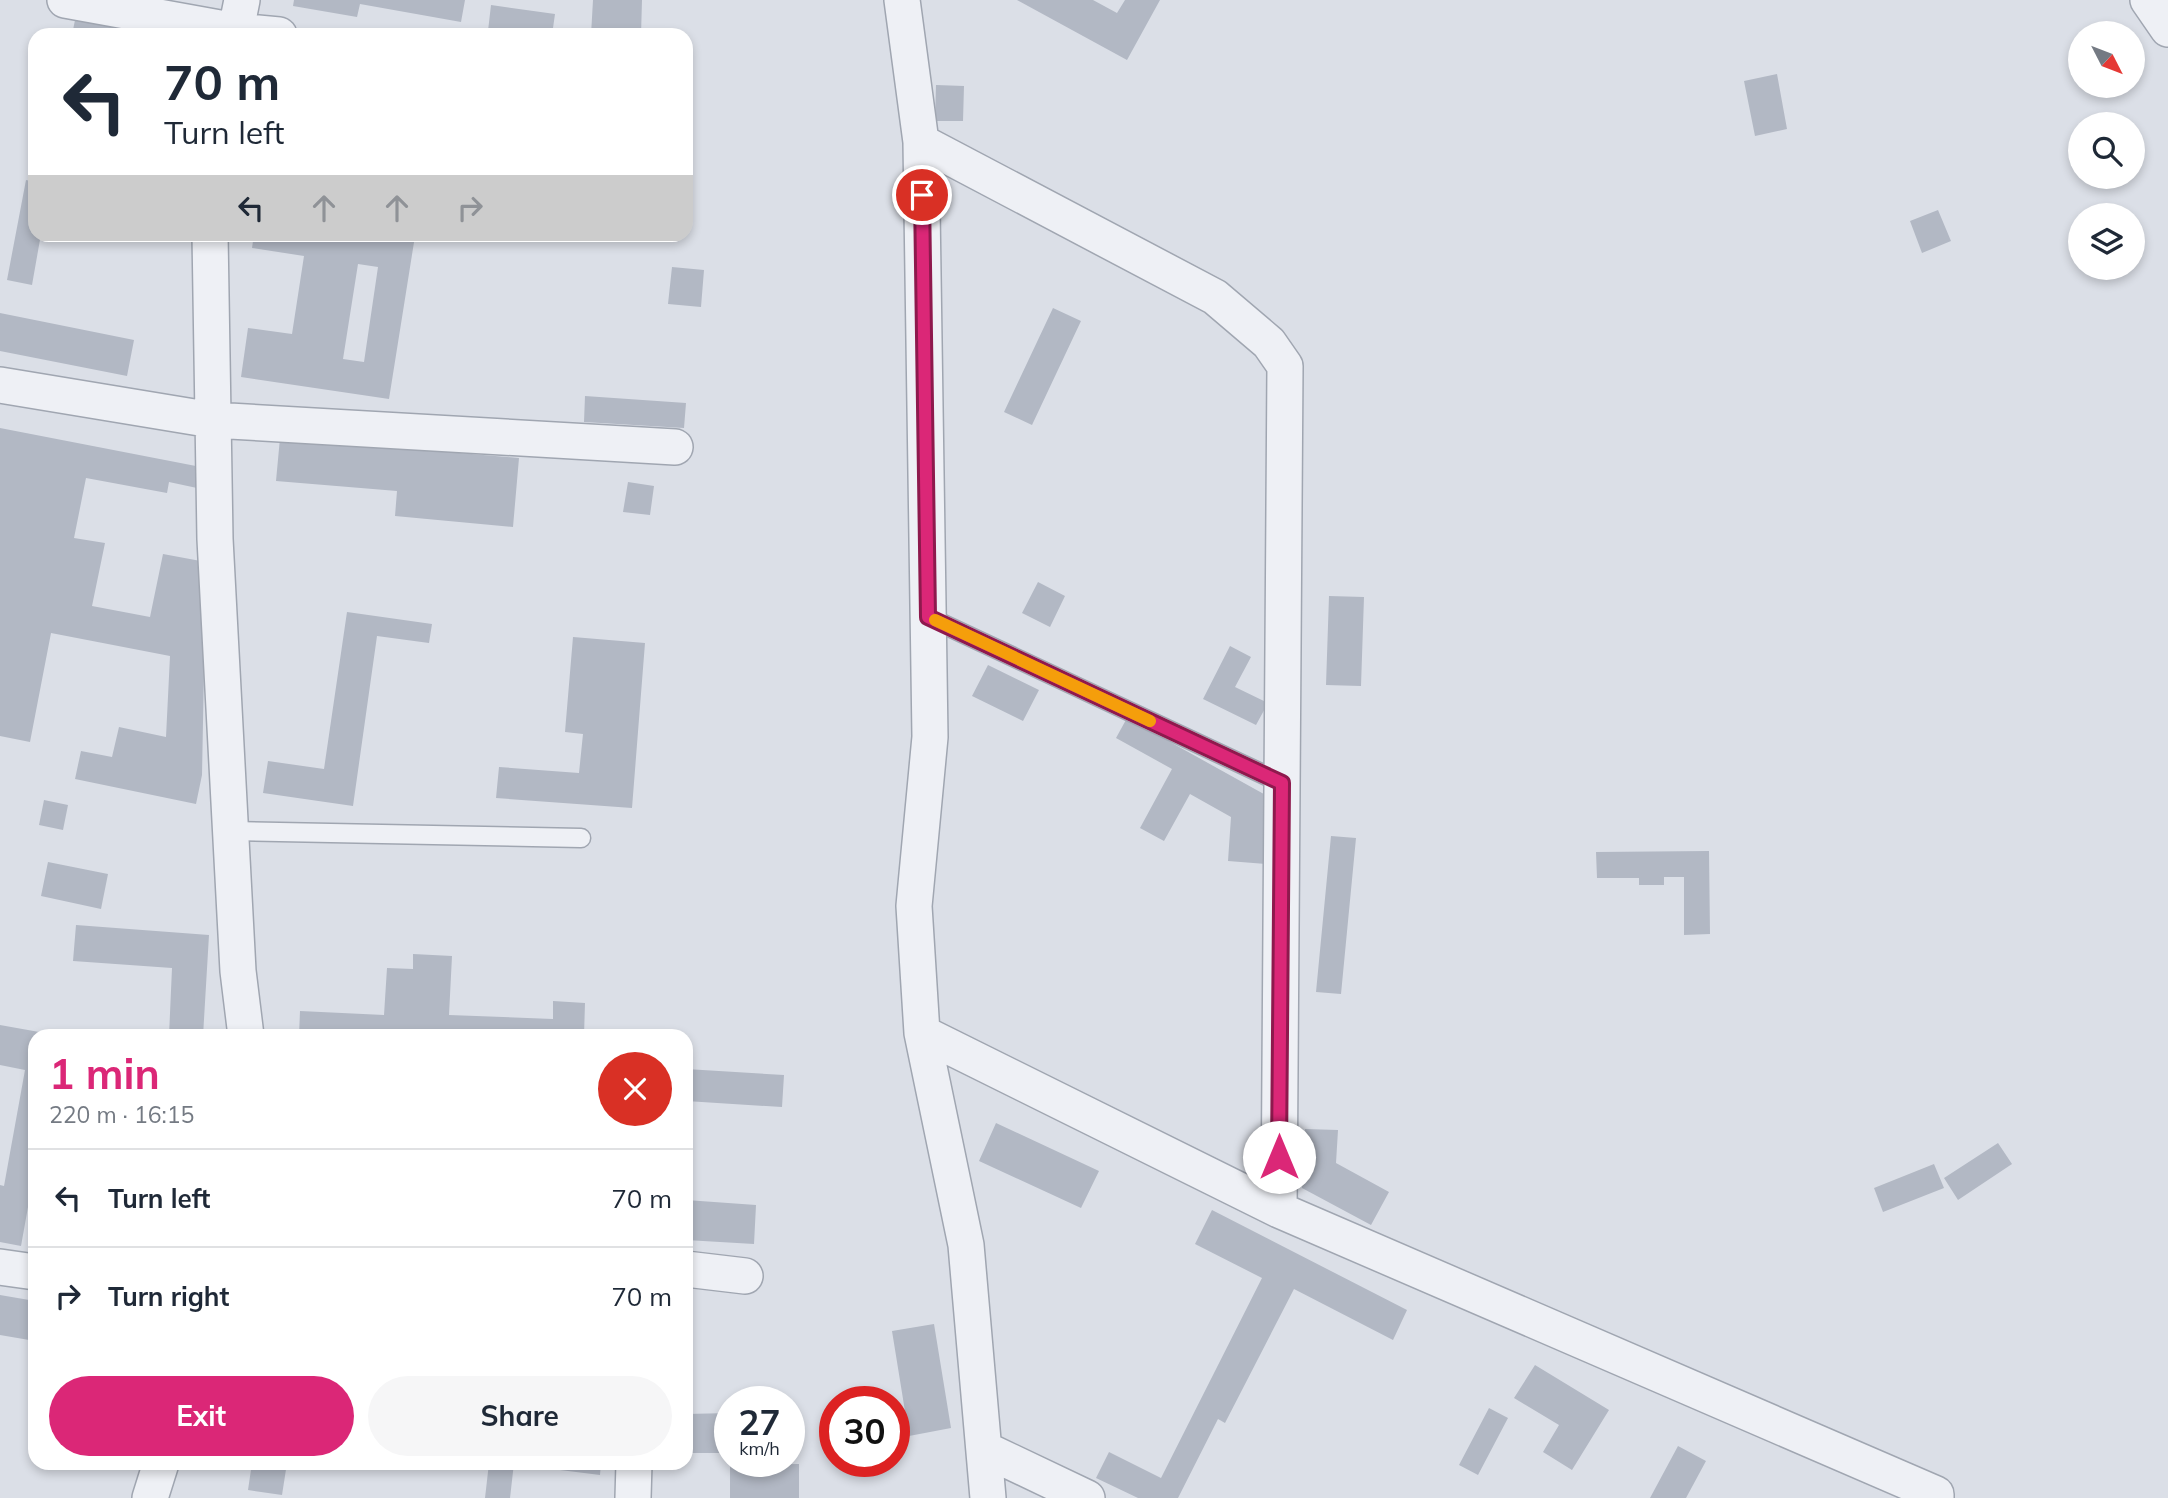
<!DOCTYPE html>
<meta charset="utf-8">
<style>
body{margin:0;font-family:Mulish,sans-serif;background:#f6f6f7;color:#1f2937;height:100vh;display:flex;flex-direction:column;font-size:26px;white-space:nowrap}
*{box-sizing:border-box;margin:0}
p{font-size:23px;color:#747a83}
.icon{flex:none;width:38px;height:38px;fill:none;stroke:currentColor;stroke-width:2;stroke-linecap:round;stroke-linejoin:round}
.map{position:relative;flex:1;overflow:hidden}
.drawer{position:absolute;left:28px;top:1029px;width:665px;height:441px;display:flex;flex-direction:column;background:#fff;border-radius:21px;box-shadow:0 4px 10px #0003}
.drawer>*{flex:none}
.guide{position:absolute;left:28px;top:28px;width:665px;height:214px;border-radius:21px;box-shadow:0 4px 10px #0003;background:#fff;color:#1f2937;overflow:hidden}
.needle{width:46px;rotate:132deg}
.buttons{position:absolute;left:2068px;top:21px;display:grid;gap:14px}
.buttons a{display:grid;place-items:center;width:77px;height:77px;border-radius:50%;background:#fff;box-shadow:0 4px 10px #0003;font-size:35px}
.speed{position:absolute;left:714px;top:1386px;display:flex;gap:14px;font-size:35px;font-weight:700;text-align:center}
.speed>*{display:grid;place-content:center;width:91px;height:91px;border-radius:50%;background:#fff;box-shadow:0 4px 10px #0003;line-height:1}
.speed small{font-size:18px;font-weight:400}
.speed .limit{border:10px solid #d22;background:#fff;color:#111}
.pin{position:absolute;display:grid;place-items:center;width:60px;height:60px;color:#fff;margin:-30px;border:4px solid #fff;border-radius:50%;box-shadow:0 2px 7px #0007}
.me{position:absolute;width:77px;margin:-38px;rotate:0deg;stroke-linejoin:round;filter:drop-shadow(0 0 5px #0008)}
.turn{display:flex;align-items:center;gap:24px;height:147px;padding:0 21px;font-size:32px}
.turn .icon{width:91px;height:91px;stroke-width:2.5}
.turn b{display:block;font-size:49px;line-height:60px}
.lanes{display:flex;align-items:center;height:66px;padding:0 21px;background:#0003;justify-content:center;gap:35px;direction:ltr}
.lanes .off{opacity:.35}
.round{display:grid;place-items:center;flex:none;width:74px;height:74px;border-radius:37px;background:#f6f6f7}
.summary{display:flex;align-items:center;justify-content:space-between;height:119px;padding:0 21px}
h1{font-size:42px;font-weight:700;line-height:52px;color:#db2777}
.primary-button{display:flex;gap:14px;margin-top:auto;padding:14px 21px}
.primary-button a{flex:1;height:80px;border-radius:42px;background:#db2777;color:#fff;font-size:28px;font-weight:700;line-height:80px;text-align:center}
.primary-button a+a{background:#f6f6f7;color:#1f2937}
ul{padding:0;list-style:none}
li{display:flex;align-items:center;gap:21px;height:98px;padding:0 21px;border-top:2px solid #e0e1e3}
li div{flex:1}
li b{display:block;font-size:26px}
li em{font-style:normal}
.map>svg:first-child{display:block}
</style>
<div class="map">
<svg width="2168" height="1498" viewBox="0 0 2168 1498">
<rect width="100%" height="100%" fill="#dbdfe7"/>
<!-- building -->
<path fill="#b2b8c4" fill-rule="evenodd" d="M294 0H465L461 22 360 4 357 17 293 6Z
M593 0H642L641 35H591Z
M1017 0H1093L1117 13 1125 0H1160L1127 60Z
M491 5 555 14 552 35 488 31Z
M75 20 149 34V35H72Z
M1777 74 1787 129 1755 136 1744 81Z
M936 85 964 86 963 121H935Z
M26 180 35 182V234H41L32 285 7 280Z
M1938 210 1951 241 1922 253 1910 221Z
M254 234 415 236 389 399 241 377 248 328 292 334 304 256 252 248ZM358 264 378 267 364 362 343 359Z
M486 234H517L516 241 485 237Z
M672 267 704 270 701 307 668 304Z
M1053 308 1081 321 1032 425 1004 412Z
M0 313 134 340 127 376 0 351Z
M585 396 686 403 684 428 584 422Z
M0 428 201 467 197 488 169 482 167 493 86 478 74 538 105 543 92 606 150 617 163 554 206 562 202 775 196 804 75 779 81 751 112 757 119 727 166 737 170 656 51 633 30 742 0 736Z
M280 438 519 458 513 527 395 516 397 491 276 481Z
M628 482 654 486 650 515 623 512Z
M1038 582 1065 596 1050 627 1022 613Z
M1329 596 1364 597 1361 686 1326 685Z
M347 612 432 624 429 643 377 636 353 806 263 793 268 761 324 769Z
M573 637 645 643 632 808 496 798 499 767 579 773 583 734 565 732Z
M1230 646 1251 657 1235 687 1268 703 1256 725 1203 699Z
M988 665 1039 690 1023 721 972 696Z
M1127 718 1271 798 1266 864 1228 861 1231 817 1190 794 1164 841 1140 828 1172 769 1116 738Z
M44 800 68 805 63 830 39 825Z
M1331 836 1356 838 1341 994 1316 992Z
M1709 851 1710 934 1684 935V877H1664V885H1639V878H1597L1596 852Z
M48 862 108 874 101 909 41 896Z
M76 925 209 935 203 1036H169L172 968 73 961Z
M413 954 452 956 449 1015 553 1019V1001L585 1003 584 1036H299L300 1011 384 1015 387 968 413 969Z
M0 1025 56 1035 35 1036V1168L21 1246 0 1242V1185L4 1186 25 1070 0 1065Z
M686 1069 784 1075 782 1107 686 1101Z
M996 1123 1099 1171 1081 1208 979 1161Z
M1305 1129 1338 1130 1336 1163 1389 1192 1371 1225 1302 1188Z
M1998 1143 2012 1164 1958 1200 1944 1178Z
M1934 1164 1944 1188 1883 1212 1874 1188Z
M686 1200 756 1205 754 1244 686 1240Z
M1212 1210 1407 1310 1393 1340 1294 1289 1225 1423 1218 1419 1178 1498H1138L1096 1478 1109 1452 1161 1478 1262 1278 1195 1244Z
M0 1295 35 1301V1341L0 1335Z
M934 1324 951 1428 909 1436 892 1331Z
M1535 1365 1609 1410 1572 1470 1543 1452 1559 1425 1514 1398Z
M1489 1408 1508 1418 1478 1475 1459 1465Z
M730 1413V1453H686V1414Z
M1678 1446 1706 1461 1686 1498H1650Z
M252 1463H287L282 1495 248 1490Z
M489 1463H514L510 1498H485Z
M561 1463H601L600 1475 560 1470Z
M799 1464V1498H730V1465Z"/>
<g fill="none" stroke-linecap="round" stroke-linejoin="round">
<defs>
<path id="service" d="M928 617 1282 783
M232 831 581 838"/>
<path id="minor" d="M65 0 236 31 279 35
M902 0 921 142 930 737 914 906 922 1033 966 1245 988 1498
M2148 0 2168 29
M235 35 242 0
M921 142 1215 297 1269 343 1285 366 1279 1210
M210 234 215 539 238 971 246 1036
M0 385 212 420 675 447
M922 1033 1279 1210 1936 1494V1498
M0 1267 35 1272
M686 1269 745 1276
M984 1449 1087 1498
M150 1498 161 1463
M633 1498 634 1463"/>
</defs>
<!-- service casing -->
<use href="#service" stroke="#a0a6b1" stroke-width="21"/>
<!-- minor casing -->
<use href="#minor" stroke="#a0a6b1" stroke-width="38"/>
<!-- service -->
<use href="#service" stroke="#eef0f5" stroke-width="18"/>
<!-- minor -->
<use href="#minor" stroke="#eef0f5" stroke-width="35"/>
</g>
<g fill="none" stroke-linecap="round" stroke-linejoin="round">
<defs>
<path id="route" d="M922 195 928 617 1282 783 1279 1157"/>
</defs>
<!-- route casing -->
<use href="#route" stroke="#8e194d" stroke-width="18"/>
<!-- route -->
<use href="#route" stroke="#db2777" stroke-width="12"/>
<!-- slow -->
<path stroke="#f59e0b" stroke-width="12" d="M935 620 1150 721"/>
</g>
</svg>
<div class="buttons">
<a><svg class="needle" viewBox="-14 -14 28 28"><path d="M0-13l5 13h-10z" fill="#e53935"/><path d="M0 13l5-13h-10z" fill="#747a83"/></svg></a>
<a><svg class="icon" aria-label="search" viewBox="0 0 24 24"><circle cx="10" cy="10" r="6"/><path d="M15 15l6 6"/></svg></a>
<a><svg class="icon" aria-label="layers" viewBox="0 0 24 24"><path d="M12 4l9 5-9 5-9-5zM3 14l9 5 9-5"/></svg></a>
</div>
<div class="speed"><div>27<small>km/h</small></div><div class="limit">30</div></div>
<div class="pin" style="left:922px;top:195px;background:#d93025"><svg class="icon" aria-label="arrive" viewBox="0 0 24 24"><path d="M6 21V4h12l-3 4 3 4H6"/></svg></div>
<svg class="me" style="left:1279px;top:1157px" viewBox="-20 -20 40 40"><circle r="19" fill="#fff"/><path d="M0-13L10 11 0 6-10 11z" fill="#db2777"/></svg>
<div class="guide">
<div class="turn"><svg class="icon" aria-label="left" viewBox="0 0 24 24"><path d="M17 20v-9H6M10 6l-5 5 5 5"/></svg><div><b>70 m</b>Turn left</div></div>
<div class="lanes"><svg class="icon" aria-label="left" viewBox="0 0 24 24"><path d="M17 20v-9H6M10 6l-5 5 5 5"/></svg><svg class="icon off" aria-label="ahead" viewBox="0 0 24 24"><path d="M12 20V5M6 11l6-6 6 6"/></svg><svg class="icon off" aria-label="ahead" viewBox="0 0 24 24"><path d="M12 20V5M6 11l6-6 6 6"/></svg><svg class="icon off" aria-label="right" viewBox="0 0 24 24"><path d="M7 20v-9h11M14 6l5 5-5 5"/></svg></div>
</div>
<section class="drawer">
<div class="summary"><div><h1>1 min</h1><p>220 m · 16:15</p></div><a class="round" style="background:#d93025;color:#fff"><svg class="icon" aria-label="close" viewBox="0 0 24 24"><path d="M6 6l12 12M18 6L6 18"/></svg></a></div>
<ul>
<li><svg class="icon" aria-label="left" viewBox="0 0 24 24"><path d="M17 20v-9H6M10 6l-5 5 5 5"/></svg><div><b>Turn left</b></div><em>70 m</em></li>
<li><svg class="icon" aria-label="right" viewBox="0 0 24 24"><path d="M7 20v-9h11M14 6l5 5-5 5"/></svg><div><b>Turn right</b></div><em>70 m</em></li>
</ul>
<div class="primary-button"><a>Exit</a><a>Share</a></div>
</section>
</div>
